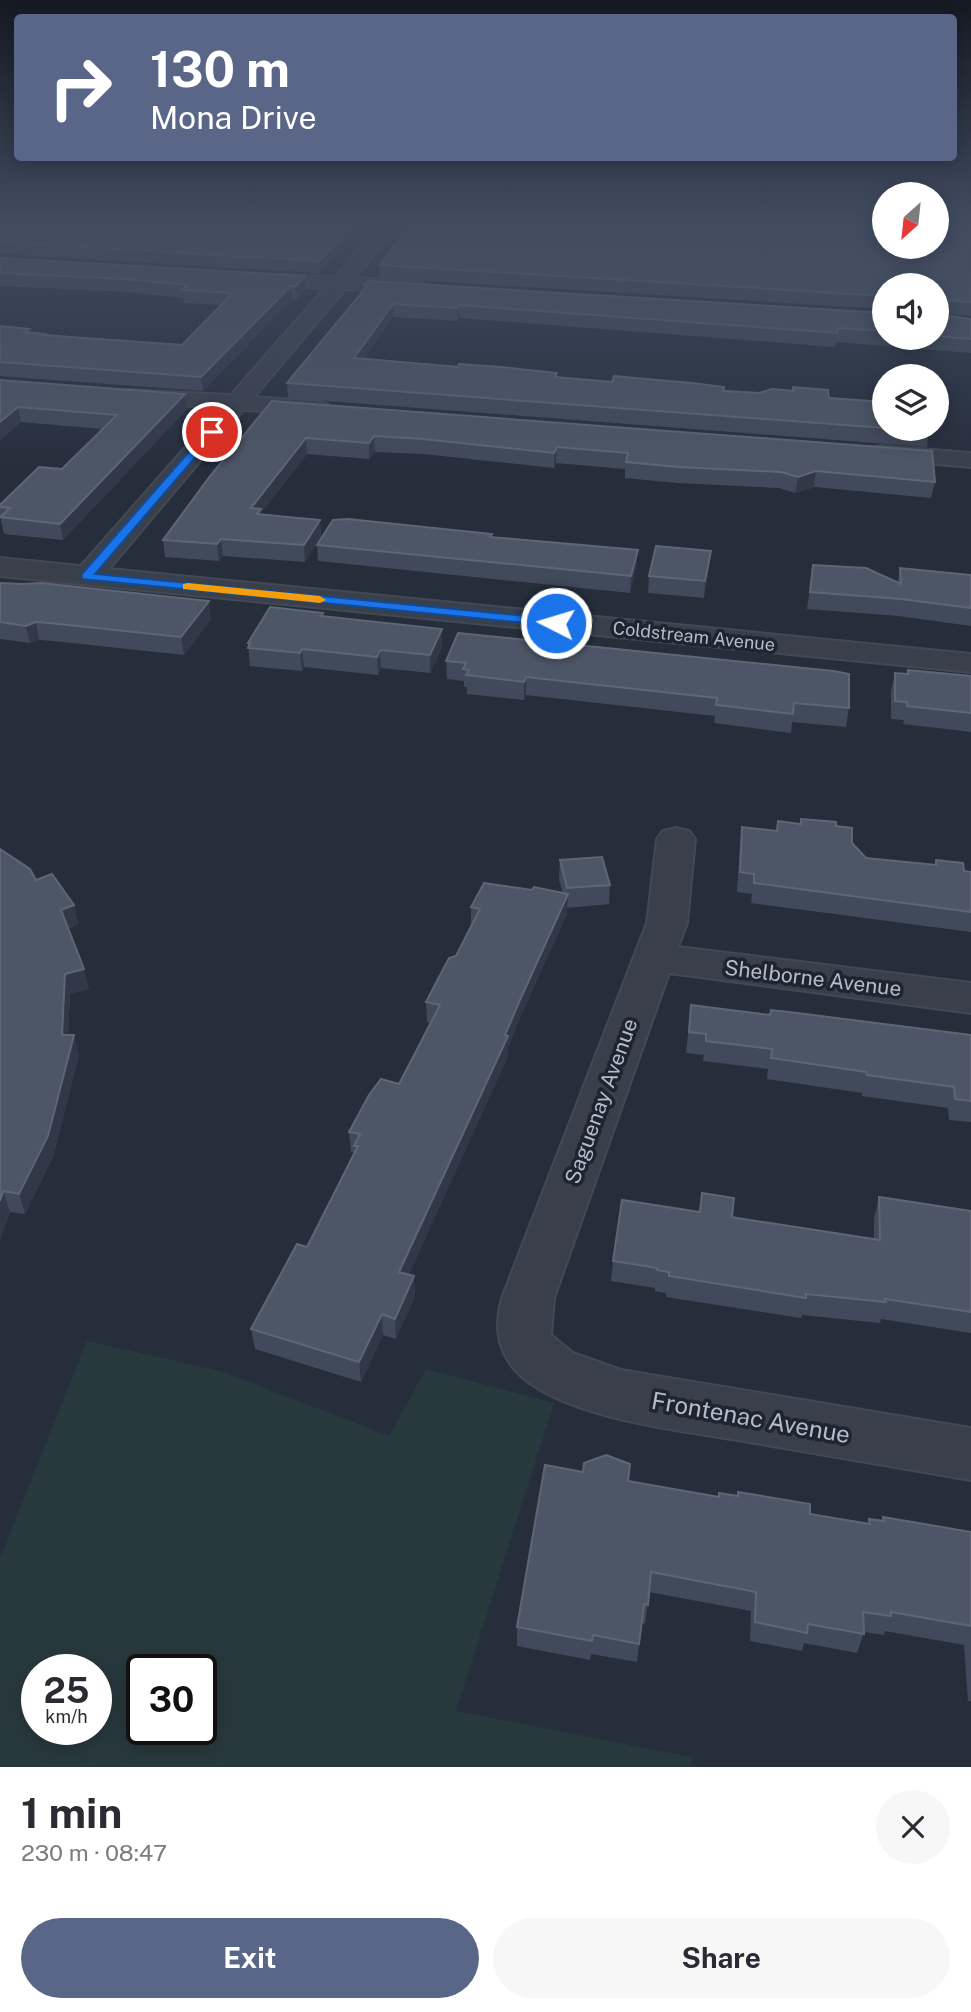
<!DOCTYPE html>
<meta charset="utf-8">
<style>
body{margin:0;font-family:"Public Sans",sans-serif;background:#f7f7f7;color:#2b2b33;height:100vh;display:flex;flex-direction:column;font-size:26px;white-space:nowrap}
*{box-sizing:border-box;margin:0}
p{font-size:23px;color:#7c7c81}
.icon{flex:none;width:38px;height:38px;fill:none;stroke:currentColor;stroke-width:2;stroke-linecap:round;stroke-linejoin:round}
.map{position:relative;height:1767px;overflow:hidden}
.drawer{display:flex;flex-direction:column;background:#fff;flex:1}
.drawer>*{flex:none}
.top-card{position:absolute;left:14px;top:14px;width:943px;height:147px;border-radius:7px;box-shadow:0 4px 18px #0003;background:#596688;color:#fff;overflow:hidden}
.needle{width:46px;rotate:207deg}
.buttons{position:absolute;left:872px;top:182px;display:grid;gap:14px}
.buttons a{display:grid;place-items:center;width:77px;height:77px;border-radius:50%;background:#fff;box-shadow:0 4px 18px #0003;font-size:35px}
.speed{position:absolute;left:21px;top:1654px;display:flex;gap:14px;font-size:35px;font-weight:700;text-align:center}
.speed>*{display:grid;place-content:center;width:91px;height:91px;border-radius:50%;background:#fff;box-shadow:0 4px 18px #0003;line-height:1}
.speed small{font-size:18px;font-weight:400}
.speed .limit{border:4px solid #111;border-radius:10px;background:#fff;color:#111}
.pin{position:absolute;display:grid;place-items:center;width:60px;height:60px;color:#fff;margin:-30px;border:4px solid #fff;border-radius:50%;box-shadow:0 2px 7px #0007}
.me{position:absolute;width:77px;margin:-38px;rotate:275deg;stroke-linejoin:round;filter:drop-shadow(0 0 5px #0008)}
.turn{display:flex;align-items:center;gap:24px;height:147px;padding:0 21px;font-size:32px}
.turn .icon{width:91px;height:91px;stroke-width:2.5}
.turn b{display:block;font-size:49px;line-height:60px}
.round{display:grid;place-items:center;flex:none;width:74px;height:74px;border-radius:37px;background:#f7f7f7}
.overview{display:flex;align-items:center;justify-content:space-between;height:119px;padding:0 21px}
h1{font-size:42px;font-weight:700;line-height:52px}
.cta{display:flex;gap:14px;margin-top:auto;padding:14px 21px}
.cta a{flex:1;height:80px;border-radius:42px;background:#596688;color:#fff;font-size:28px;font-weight:700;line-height:80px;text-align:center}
.cta a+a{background:#f7f7f7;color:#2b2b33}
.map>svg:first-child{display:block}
</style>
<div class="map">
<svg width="971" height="1767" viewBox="0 0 971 1767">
<rect width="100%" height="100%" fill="#262e3c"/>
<!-- green -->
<path fill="#28393d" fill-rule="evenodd" d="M87 1341 220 1371 389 1436 426 1369 554 1403 456 1711 692 1757 690 1767H0V1559ZM37 1670H96V1729H37ZM142 1670H201V1729H142Z"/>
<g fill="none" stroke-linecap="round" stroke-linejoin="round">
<defs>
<path id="minor" d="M381 224H399L354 278 417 282 424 284 427 288 424 292 345 289 254 397 319 402 327 404 331 409 327 414 243 410 109 569 971 654V672L0 576V558L81 566 220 408 135 402 124 395 127 390 231 395 325 288 254 284 244 278 247 274 335 277Z
M881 446 971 453V467L872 458 869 453 872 448Z
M676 828 689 831 695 839 687 923 678 947 971 983V1013L669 973 554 1298 551 1335 573 1353 621 1370 971 1428V1480C899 1468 827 1455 755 1443 689 1431 572 1421 521 1376 498 1355 494 1327 502 1298L647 923 657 839 663 831Z"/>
</defs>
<!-- minor casing -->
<use href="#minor" stroke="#424955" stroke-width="4"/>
<!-- minor -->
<use href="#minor" fill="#39404c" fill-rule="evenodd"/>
</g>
<!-- wall -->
<path fill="#414a5a" d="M0 224H365L320 273 0 254Z
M971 224V316L936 313 884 285V309L380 278V265Z
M0 258 305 276 306 289 297 300 292 299 203 391 0 376V326L29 329 30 332 46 335 182 345 221 305 184 303 183 298 127 292 0 286Z
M364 285 884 313V338H936V314L971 319V353L836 342 835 347 459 318 458 321 393 317 364 359 458 367 557 373V377L884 402V429H929L927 447 288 398 287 383 364 289Z
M0 380 187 409 63 540 4 534 0 516V505L62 469 103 429 21 422 0 440Z
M272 401 935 482 931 498 814 487 795 493 779 488 677 483 625 478V469L556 463 554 468 423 454 375 452 369 459 307 454 261 513 262 515 320 520 321 536 305 562 223 556 219 561 165 557 163 540Z
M492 537 638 550 636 567 630 593 318 561 317 545Z
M711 551 704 598 648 593 649 576Z
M813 565 898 582 900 568 971 575V626L898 616 807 609Z
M0 583 211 619 184 655 53 641 39 640 30 643 0 639Z
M323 613 324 616 442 629V647L430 673 381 668 378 675 304 667 302 671 250 666 248 643Z
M446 661 849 708 846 727 792 722 791 733 714 723 715 716 526 695 524 700 467 694V687H464V681L447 679Z
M908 670 971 676V732L903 724 904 720 891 719V691L895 673 907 674Z
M801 819 836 826 866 858 935 865 936 860 964 871H971V932L751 903 752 894 737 892 740 847 742 827 777 831 778 821 800 824Z
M0 849 36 880 74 905 78 924 68 929 89 989 70 994 68 1035 79 1055 53 1157 25 1214 10 1212 0 1240Z
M560 860 610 885 609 904 567 908V914L519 1020 508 1047V1056L409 1274 414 1276 415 1296 396 1339 383 1335 361 1382 255 1349 251 1329 307 1247 354 1153 351 1152 349 1132 399 1084 430 1023 427 1022 426 1002 456 956 471 926V907L532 890 563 893 559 880Z
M691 1005 770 1015 971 1035V1122L949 1120 948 1108 862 1096V1093L767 1079 768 1069 703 1061 704 1055 686 1053Z
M702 1193 732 1217 737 1218 874 1239V1218L879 1197 971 1211V1333L881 1319 880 1323 802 1315 801 1318 666 1297V1293L655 1291V1288L611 1281 613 1261 699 1212Z
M628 1481 868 1524 869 1519 882 1521 883 1517 971 1532V1701H968L964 1645 885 1631 884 1635 864 1632 857 1653 804 1643 802 1651 750 1641 751 1611 649 1592 645 1624 642 1623 637 1662 591 1654 590 1660 517 1646V1627Z"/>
<!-- shaded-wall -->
<path fill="#313949" d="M353 224H365L320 273V261Z
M305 276 306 289 297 300 296 286Z
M291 286 292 299 203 391 201 377Z
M393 304V317L355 372 354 358Z
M459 305V318L458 321 457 308Z
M185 394 187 409 63 540 60 524Z
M18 407 21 422 0 440V422Z
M374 436 375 452 369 459V443Z
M306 438 307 454 261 513 263 525 251 508Z
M557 447 556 463 554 468V453Z
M816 471 814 487 795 493 798 477Z
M320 520 321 536 305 562 304 545Z
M221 539 223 556 219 561 217 544Z
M638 550 636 567 630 593 631 576Z
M711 551 709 568 704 598 705 581Z
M209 601 211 619 184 655 181 637Z
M36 622 39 640 30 643 26 626Z
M442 629V647L430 673V655Z
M302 649 304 667 302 671 300 653Z
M380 650 381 668 378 675 377 657Z
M526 677V695L524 700V682Z
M568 894 567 914 519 1020 508 1047V1056L401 1292 399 1272 505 1035 520 1000Z
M74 905 78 924 65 930 61 910Z
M84 969 89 989 70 994 67 1056 62 1035 65 974Z
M74 1035 79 1055 53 1157 25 1214 19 1194Z
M3 1191 10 1212 0 1240V1201Z
M414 1276 415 1296 396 1339 395 1319Z
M382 1314 383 1335 361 1382 359 1362Z"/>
<!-- building -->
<path fill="#4d5666" stroke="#5e6675" stroke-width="2" d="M0 224H353L320 261 0 242Z
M411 224H884V247H936V224H971V302L939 300 936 313V285H884V296L380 265Z
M0 258 305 276 296 286H291L201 377 0 362V326L29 329 24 332 45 334 43 335 182 345 233 293 182 290 188 285 125 279 0 273Z
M368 281 884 313V331L838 328 837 333 459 305 457 308 393 304 354 358 458 367 459 364 501 367 557 373 555 377 612 382 614 376 692 383 724 387 723 391 759 393 772 389 793 391V387L828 390 829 398 884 402V428L287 383 368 285H364Z
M936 314 971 319V339L936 336Z
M0 380 185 394 60 524 0 517 10 508 0 507V505L39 467 62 469 117 415 18 407 0 422Z
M272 401 932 451 935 482 816 471 798 477 781 472 678 467 626 462 628 453 557 447 554 453 423 439 374 436 369 443 306 438 251 508 261 509 257 514 320 520 304 545 221 539 217 544 163 540 210 476Z
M892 429H929L930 432Z
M348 519 492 534 490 537 638 550 631 576 317 545 333 520Z
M656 546 711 551 705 581 649 576Z
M813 565 866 568 901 584 900 568 971 575V608L901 599 810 592Z
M0 583 22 584 41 583 209 601 181 637 49 623 36 622 26 626 0 622Z
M270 607 323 613 321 616 442 629 430 655 380 650 377 657 302 649 300 653 248 648 250 643H248Z
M458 633 834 671 849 674V708L794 703 793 714 716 705 717 698 526 677 524 682 466 675 469 670 463 669 466 663 446 661Z
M908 670 971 676V713L907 706V702L895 701V673L908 674Z
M801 819 836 822V826L852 828V843L866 858 936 865V860L963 863 964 871 971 872V912L754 883V874L740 872 742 827 777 831 778 821 801 824Z
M0 849 30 869 36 880 52 874 74 905 61 910 84 969 65 974 62 1035H74L48 1136 19 1194 3 1191 0 1201Z
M602 857 610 885 567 888 560 860Z
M484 883 532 890 534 887 568 894 520 1000 505 1035 508 1036 399 1272 414 1276 395 1319 382 1314 359 1362 251 1329 297 1244 307 1247 358 1146H354L360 1134 349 1132 369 1095 381 1079 399 1084 440 1005 426 1002 449 958 456 956 480 909 471 907Z
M691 1005 770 1015 771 1010 789 1012 971 1035V1101L955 1099 954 1087 867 1075 866 1072 771 1058 772 1049 706 1041V1034L689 1032Z
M702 1193 734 1198 732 1217 737 1218 880 1240 879 1197 971 1211V1312L885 1299 886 1302 806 1294V1298L669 1276V1272L657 1270V1268L613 1261 622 1200 700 1212Z
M606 1455 630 1464 628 1481 719 1497V1493L738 1496V1492L810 1504V1514L870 1524 869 1519 884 1521 883 1517 971 1532V1626L891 1612V1616L863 1612 864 1634 808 1624 807 1633 755 1622 756 1592 651 1572 648 1605 644 1604 639 1644 593 1635 592 1641 517 1627 545 1465 583 1472 584 1463Z"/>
<!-- sky -->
<linearGradient id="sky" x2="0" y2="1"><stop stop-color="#151921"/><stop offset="0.47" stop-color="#414c61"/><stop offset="1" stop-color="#414c61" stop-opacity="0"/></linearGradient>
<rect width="971" height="472" fill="url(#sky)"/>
<!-- route -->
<path fill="#1a73e8" stroke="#114b97" stroke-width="2" d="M208 430 217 432 95 574 556 619 563 623 556 626 82 579V574Z"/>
<!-- slow -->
<path fill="#f59e0b" d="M188 583 320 596 326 600 320 603 183 589V584Z"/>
<g text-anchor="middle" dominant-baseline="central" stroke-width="7" stroke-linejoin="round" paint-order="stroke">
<!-- far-street labels -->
<g font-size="18" fill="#b5bbc8" stroke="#1e2531">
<text transform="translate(694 636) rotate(6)">Coldstream Avenue</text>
</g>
<!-- street labels -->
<g font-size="21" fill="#b5bbc8" stroke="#1e2531">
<text transform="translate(813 978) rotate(7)">Shelborne Avenue</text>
<text transform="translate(601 1101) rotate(-70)">Saguenay Avenue</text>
</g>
<!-- near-street labels -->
<g font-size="24" fill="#b5bbc8" stroke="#1e2531">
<text transform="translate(751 1417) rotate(10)">Frontenac Avenue</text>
</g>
</g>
</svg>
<div class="buttons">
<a><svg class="needle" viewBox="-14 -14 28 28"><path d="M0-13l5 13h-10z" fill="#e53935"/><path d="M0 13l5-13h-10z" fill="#7c7c81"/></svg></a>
<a><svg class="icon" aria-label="sound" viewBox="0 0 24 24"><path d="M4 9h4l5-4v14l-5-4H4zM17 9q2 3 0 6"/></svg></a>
<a><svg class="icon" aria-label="layers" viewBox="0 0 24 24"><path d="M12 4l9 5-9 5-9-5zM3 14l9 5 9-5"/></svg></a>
</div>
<div class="speed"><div>25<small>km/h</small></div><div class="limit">30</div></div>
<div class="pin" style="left:212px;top:432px;background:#d93025"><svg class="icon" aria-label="arrive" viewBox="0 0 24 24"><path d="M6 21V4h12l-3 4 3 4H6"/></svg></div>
<svg class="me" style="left:556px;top:623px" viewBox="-20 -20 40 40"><circle r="17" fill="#1a73e8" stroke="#fff" stroke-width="3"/><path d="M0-11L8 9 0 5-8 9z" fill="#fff"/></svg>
<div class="top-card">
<div class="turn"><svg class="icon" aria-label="right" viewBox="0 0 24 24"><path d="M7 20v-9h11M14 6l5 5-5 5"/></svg><div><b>130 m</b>Mona Drive</div></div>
</div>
</div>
<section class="drawer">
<div class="overview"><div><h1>1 min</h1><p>230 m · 08:47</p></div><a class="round"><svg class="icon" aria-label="close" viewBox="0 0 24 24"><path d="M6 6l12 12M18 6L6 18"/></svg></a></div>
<div class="cta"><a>Exit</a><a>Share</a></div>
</section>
